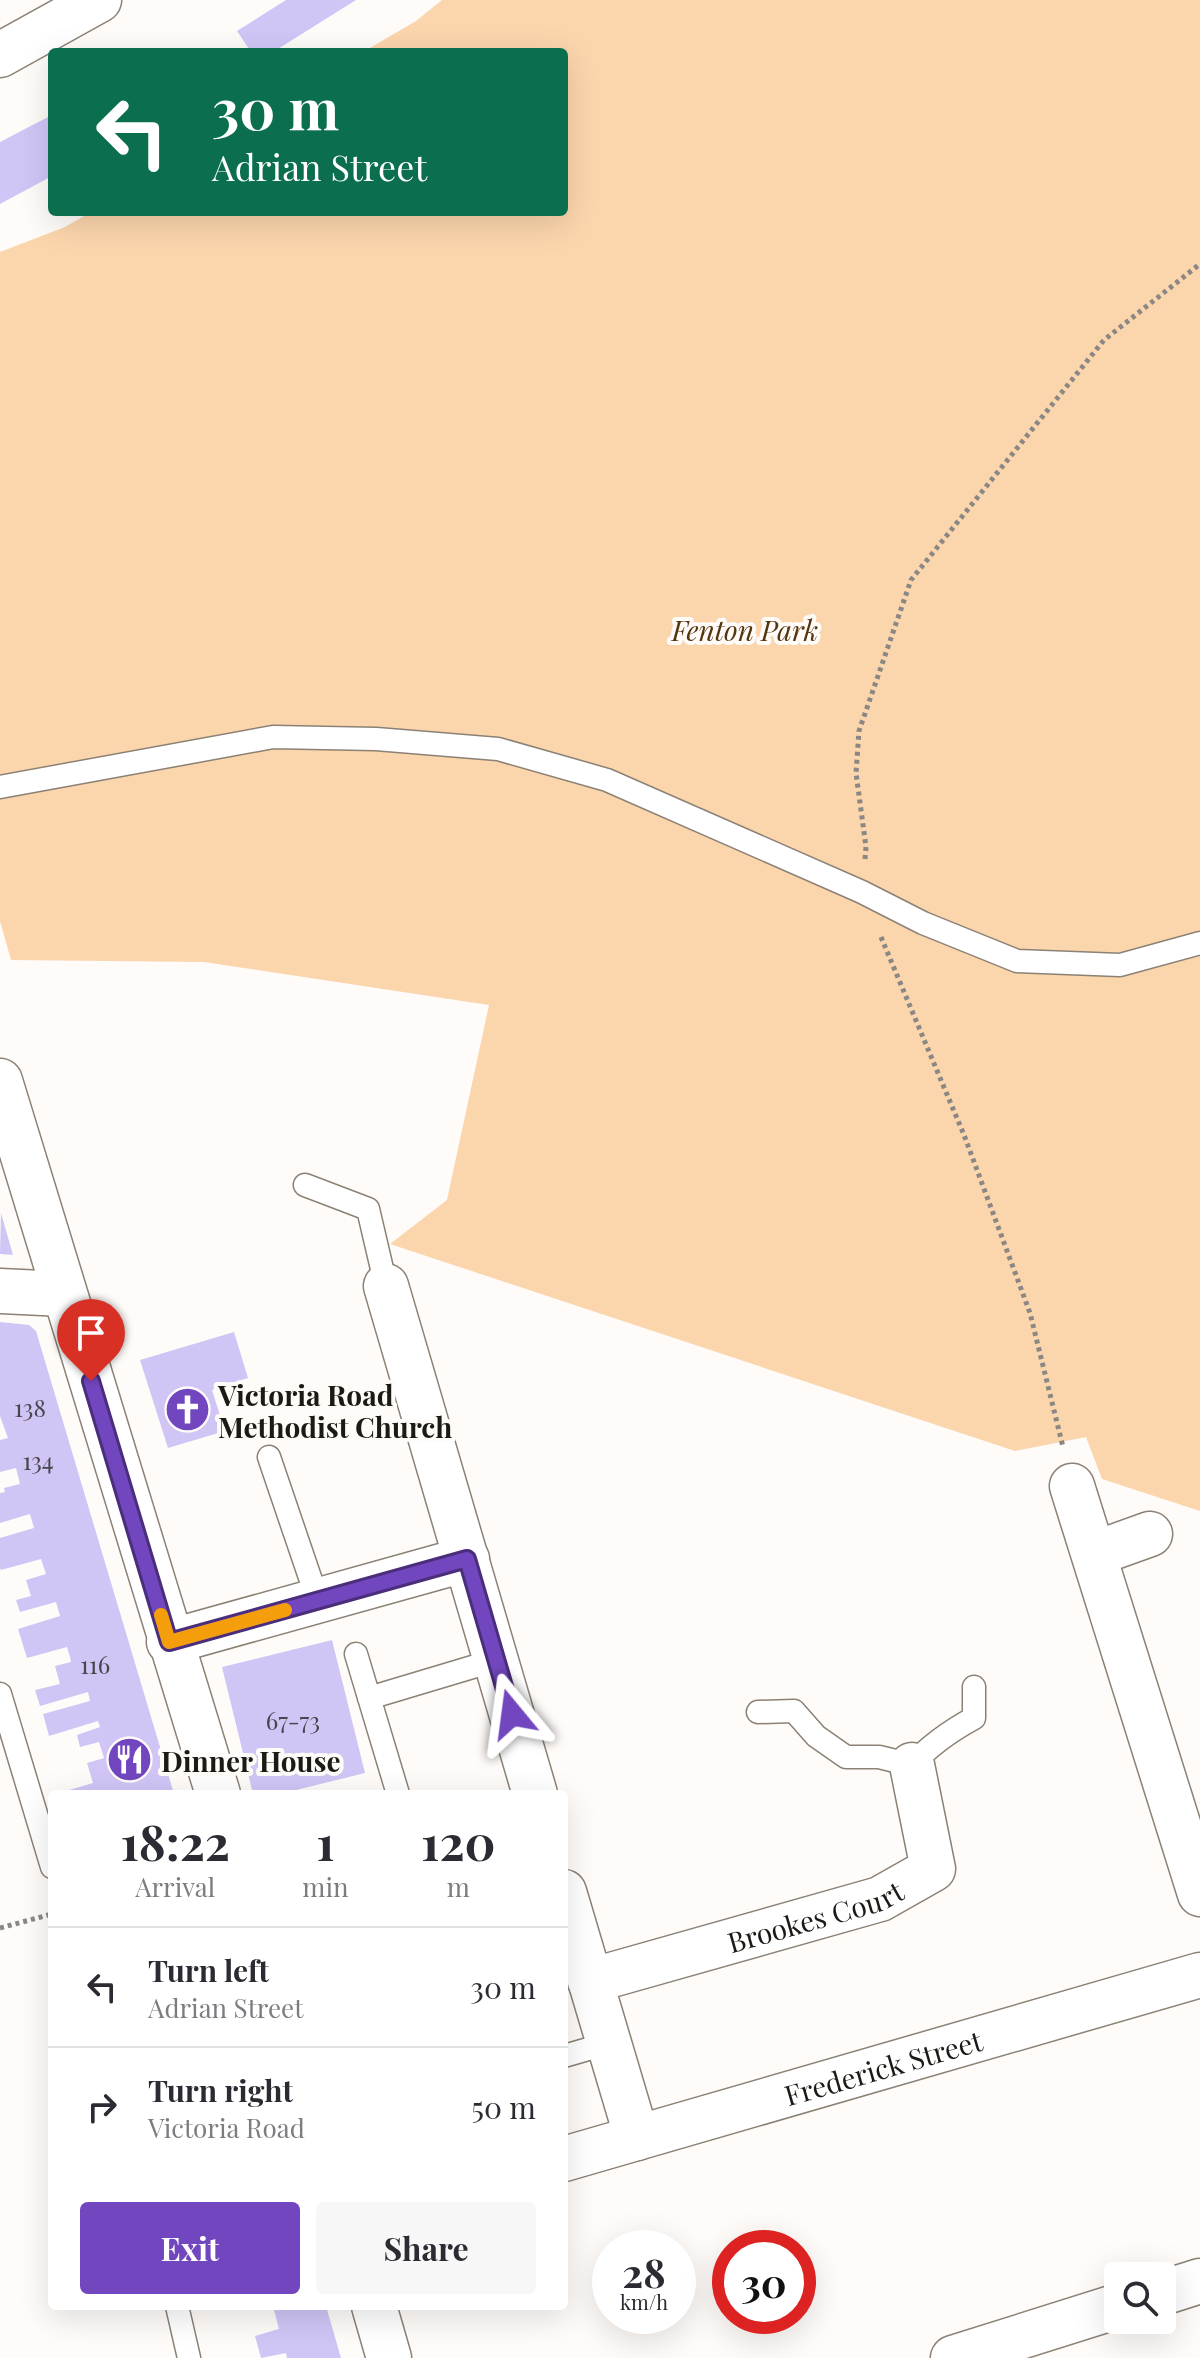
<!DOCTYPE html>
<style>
body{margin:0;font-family:"Playfair Display",serif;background:#f7f7f7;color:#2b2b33;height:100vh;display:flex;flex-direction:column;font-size:30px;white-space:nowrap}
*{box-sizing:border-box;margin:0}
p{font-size:26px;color:#7c7c81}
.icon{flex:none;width:44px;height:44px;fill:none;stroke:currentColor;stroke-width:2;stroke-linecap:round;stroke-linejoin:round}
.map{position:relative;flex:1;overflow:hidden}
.side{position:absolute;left:48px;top:1790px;width:520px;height:520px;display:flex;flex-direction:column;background:#fff;border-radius:8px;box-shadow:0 8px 32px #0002}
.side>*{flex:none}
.banner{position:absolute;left:48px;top:48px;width:520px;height:168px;border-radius:8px;box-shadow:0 8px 32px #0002;background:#0b6e4f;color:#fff;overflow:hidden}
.controls{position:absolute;left:1104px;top:2262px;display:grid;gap:16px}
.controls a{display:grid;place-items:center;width:72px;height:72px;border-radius:8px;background:#fff;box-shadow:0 8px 32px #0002;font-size:40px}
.speed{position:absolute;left:592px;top:2230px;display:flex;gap:16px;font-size:40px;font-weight:700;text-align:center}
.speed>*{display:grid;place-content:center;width:104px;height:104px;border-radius:50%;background:#fff;box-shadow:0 8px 32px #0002;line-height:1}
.speed small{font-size:20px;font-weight:400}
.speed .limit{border:12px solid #d22;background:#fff;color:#111}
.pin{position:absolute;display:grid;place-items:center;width:68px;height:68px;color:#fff;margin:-82px -34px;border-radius:50% 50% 50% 0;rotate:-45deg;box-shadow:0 0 8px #0007}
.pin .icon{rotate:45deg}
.me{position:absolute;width:88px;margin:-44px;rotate:344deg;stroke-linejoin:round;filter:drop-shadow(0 0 6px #0008)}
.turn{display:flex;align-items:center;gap:28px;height:168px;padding:0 32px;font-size:36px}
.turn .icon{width:104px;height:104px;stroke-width:2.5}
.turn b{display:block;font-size:56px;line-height:68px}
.eta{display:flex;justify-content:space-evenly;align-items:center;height:136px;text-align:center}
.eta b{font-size:48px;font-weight:700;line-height:56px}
.primary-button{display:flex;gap:16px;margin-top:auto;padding:16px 32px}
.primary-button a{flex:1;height:92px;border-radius:8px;background:#7246be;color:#fff;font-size:32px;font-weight:700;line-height:92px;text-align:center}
.primary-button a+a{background:#f7f7f7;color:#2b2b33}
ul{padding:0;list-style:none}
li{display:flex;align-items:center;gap:24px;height:120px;padding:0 32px;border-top:2px solid #e1e1e2}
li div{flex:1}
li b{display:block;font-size:30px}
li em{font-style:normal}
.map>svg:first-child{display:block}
</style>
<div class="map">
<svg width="1200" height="2358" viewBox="0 0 1200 2358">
<rect width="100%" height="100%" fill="#fefbf9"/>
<!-- green -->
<path fill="#fbd5ac" d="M442 0H1200V1511L1102 1479 1086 1437 1015 1451 390 1244 447 1200 489 1005 204 962 11 960 0 921V252L65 227 91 212H564V52H363L416 21Z"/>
<!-- building -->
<path fill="#d1c5f6" d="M286 0H356L273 52H251L237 31Z
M52 115V176L0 204V142Z
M1 1213 13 1255 0 1254Z
M0 1322 29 1325 36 1331 174 1794H67L66 1791 93 1783 87 1763 104 1758 99 1742 80 1747 77 1735 100 1727 98 1721 49 1736 43 1714 90 1701 88 1692 40 1706 35 1690 60 1684 55 1666 71 1662 70 1657 67 1647 27 1658 18 1629 60 1616 56 1602 20 1612 16 1600 31 1596 26 1580 46 1574 41 1559 1 1570 0 1568V1538L34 1528 30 1514 0 1523V1493L5 1492 4 1488 20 1484 16 1468 0 1472V1440L8 1438 0 1416Z
M234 1332 248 1378 212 1390 225 1431 168 1448 140 1360Z
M332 1640 365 1773 280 1794H253L222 1667Z
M273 2306H326L341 2358H287L286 2353 261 2358 255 2336 279 2329Z"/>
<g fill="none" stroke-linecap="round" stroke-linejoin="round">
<defs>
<path id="service" d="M0 787 273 737 376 739 498 749 607 780 862 892 923 923 1017 961 1120 965 1200 943
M305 1185 368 1209 386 1286
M269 1457 318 1601
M356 1654 398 1794
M0 1694 52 1867
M369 1698 496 1660
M758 1712 794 1711 816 1736 846 1757H879L912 1765C930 1745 950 1731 974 1718V1687
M564 2056 609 2043
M177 2306 189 2358"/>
<g id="minor">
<path d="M0 55 99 0"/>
<path d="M386 1286 535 1794"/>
<path d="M0 1291 64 1294"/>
<path d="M1072 1486 1200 1894"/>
<path d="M1094 1554 1150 1534"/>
<path d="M169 1642 467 1559"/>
<path d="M564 1892 637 2138"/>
<path id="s1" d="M590 1981 880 1899 933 1869 912 1765"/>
<path id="s2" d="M564 2159 1200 1975"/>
<path d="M1162 2293 1200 2281"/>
<path d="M953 2358 1118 2306"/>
</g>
<path id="primary" d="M0 1081 218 1794
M374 2306 389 2358"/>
</defs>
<!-- service casing -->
<use href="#service" stroke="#8b8175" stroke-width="25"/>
<!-- minor casing -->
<use href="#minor" stroke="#8b8175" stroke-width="47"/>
<!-- primary casing -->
<use href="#primary" stroke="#8b8175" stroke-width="47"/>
<!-- path -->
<path stroke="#8a8784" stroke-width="5" stroke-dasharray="4 4" stroke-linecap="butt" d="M865 859 866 847 856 773 859 731 911 580 1104 340 1200 264
M881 937 964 1135 1030 1313 1063 1447
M0 1928 52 1914"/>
<!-- service -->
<use href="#service" stroke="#fff" stroke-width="22"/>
<!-- minor -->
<use href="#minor" stroke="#fff" stroke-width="44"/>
<!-- primary -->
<use href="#primary" stroke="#fff" stroke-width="44"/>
</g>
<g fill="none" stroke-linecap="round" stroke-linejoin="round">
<defs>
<path id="route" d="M91 1381 169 1642 467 1559 512 1714"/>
</defs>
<!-- route casing -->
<use href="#route" stroke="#4a2e7c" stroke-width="20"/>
<!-- route -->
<use href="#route" stroke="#7246be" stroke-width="14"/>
<!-- slow -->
<path stroke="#f59e0b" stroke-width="14" d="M161 1615 169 1642 285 1610"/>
</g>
<!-- icons -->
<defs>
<symbol id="church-disc" viewBox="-11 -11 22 22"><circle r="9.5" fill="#7246be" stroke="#fefbf9"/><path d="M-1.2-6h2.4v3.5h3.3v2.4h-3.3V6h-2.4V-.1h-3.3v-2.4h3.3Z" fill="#fff"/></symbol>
<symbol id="restaurant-disc" viewBox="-11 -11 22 22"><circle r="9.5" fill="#7246be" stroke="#fefbf9"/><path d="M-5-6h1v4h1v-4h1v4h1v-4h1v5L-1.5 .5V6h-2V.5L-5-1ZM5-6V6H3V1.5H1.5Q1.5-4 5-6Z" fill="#fff"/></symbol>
</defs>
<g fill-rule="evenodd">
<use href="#church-disc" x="162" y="1384" width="51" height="51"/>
<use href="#restaurant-disc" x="104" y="1734" width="51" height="51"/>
</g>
<g text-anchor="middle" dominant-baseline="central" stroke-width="8" stroke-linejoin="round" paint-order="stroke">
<!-- number labels -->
<g font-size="24" fill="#4a444d">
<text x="30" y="1407">138</text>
<text x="38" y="1460">134</text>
<text x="95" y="1664">116</text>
<text x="293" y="1720">67-73</text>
</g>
<!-- park labels -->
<g font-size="28" font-style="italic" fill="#54350d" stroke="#fefbf9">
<text x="745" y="629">Fenton Park</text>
</g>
<!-- poi labels -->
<g font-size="28" font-weight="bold" fill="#1d1915" stroke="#fefbf9" text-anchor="start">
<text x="218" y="1394">Victoria Road<tspan x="218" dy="32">Methodist Church</tspan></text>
<text x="161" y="1760">Dinner House</text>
</g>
<!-- street labels -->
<g font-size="28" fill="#1d1915" stroke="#fefbf9">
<text stroke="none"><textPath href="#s1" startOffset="234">Brookes Court</textPath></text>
<text stroke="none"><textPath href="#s2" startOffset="332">Frederick Street</textPath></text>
</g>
</g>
</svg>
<div class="controls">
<a><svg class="icon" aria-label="search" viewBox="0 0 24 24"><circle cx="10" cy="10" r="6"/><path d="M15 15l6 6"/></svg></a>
</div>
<div class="speed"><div>28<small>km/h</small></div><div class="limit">30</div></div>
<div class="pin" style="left:91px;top:1381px;background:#d93025"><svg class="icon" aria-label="arrive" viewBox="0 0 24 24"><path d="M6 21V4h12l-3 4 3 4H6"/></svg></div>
<svg class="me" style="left:512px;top:1714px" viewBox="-20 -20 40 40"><path d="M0-17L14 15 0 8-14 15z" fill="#7246be" stroke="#fff" stroke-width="4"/></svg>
<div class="banner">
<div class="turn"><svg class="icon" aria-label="left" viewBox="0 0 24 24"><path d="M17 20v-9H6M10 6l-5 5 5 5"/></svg><div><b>30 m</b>Adrian Street</div></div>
</div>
<section class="side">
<div class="eta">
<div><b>18:22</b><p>Arrival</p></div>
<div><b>1</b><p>min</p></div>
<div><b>120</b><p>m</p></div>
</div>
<ul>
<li><svg class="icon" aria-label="left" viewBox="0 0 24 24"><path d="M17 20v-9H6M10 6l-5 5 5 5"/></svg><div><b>Turn left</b><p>Adrian Street</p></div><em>30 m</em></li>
<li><svg class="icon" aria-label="right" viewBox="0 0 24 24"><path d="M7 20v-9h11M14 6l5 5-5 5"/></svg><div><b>Turn right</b><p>Victoria Road</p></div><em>50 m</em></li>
</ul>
<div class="primary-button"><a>Exit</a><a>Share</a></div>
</section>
</div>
